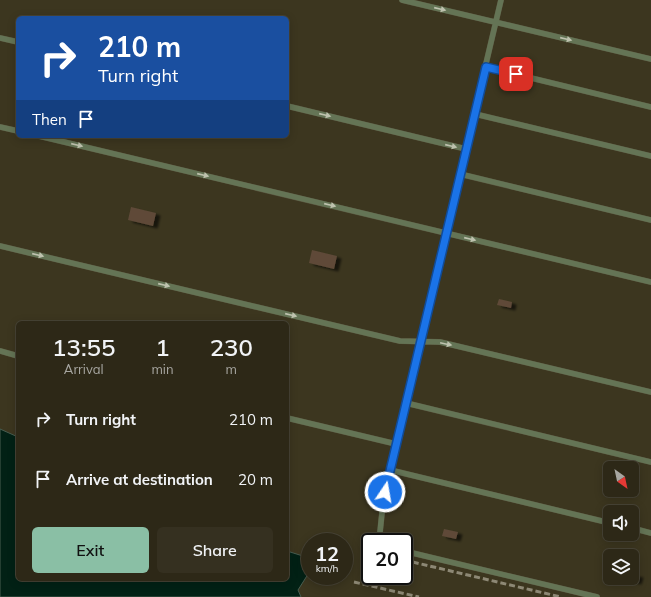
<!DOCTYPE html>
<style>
body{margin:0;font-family:Mulish,sans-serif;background:#353020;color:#f1f3f6;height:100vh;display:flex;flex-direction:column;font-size:15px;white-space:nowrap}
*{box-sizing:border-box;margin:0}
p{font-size:13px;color:#a7a6a1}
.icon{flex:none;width:22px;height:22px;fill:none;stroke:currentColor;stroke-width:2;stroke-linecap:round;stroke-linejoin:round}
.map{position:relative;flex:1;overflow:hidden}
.side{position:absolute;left:16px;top:321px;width:273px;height:260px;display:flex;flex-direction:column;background:#2d2817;border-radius:6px;box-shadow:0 2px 10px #0003,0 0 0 1px #484436}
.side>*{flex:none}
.hud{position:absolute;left:16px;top:16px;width:273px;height:122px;border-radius:6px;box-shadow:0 2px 10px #0003,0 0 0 1px #484436;background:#1a4fa0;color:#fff;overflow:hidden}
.needle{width:26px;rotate:147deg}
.tools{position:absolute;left:603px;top:461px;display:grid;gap:8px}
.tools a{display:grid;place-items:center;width:36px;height:36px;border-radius:6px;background:#2d2817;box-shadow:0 2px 10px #0003,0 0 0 1px #484436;font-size:20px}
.speed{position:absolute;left:301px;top:533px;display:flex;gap:8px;font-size:20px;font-weight:700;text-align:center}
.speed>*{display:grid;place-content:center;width:52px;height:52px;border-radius:50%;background:#2d2817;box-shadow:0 2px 10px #0003,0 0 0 1px #484436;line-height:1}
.speed small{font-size:10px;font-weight:400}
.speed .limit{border:2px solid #111;border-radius:6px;background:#fff;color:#111}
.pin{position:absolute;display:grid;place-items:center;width:34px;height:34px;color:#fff;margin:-17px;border-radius:8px;box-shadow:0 2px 6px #0006}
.me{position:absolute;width:44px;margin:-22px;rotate:12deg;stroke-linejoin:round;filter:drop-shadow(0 0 3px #0008)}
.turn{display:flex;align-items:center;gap:14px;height:84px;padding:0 16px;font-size:18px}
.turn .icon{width:52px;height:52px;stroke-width:2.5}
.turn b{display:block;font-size:28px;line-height:34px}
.then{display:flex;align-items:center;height:38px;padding:0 16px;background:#0003;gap:8px;font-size:15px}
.eta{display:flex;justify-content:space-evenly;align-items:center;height:68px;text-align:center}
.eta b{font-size:24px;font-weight:600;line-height:28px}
.button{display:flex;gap:8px;margin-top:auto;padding:8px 16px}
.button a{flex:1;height:46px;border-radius:6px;background:#8abfa5;color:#111;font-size:16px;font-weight:600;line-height:46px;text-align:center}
.button a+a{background:#353020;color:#f1f3f6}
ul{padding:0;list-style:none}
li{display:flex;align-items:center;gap:12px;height:60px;padding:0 16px}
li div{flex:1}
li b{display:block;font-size:15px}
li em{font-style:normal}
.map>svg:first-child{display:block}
</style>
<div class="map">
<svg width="651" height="597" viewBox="0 0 651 597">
<defs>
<filter id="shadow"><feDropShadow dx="4.5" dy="2.5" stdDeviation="1" flood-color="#0009"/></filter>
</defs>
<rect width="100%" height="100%" fill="#3c361f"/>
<!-- water -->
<path fill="#022115" stroke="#495e51" d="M0 429 18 437V579H287V551L306 557 310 561V571L298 590 301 597H0Z"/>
<!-- building -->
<path fill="#5e4a38" filter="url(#shadow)" d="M131 207 156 213 153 226 128 220Z
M312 250 337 256 334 269 309 263Z
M499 299 512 302 511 308 497 305Z
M444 529 458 532 456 539 442 536Z
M632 574 639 575 637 582 624 579 632 578Z"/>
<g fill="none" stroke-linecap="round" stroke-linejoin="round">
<defs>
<path id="service" d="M402 0 651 59
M0 38 18 42
M486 67 651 107
M287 106 466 149
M475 114 651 156
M0 127 18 131
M39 136 651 282
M460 174 651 220
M0 246 400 341 440 342 651 392
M0 351 18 356
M406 403 651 462
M287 418 396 444
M390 470 610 523
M632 528 651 533
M379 542 383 503 390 470 501 0
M404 551 597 597"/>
</defs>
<!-- service casing -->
<use href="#service" stroke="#59533e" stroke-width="6"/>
<!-- service -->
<use href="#service" stroke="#647455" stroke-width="5.5"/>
<!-- rail -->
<path stroke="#8d8875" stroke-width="3" stroke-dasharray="6 3" stroke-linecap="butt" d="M363 550 370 552
M404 560 561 597
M354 582 419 597"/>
</g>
<!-- one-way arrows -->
<defs><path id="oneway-solid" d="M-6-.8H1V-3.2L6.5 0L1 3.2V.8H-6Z"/></defs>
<g fill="#bec2ae">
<use href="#oneway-solid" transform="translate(440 9) rotate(13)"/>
<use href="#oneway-solid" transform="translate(566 39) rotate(13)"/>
<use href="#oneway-solid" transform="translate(325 115) rotate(13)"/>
<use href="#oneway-solid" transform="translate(77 145) rotate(13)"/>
<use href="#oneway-solid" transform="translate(451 146) rotate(13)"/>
<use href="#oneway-solid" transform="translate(203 175) rotate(13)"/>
<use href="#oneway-solid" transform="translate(330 205) rotate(13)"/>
<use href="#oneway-solid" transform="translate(470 239) rotate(13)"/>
<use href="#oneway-solid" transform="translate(38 255) rotate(13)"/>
<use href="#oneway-solid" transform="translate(164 285) rotate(13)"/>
<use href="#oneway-solid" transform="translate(291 315) rotate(13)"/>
<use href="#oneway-solid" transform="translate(446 344) rotate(12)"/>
</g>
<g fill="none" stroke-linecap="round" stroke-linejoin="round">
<defs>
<path id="route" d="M385 492 486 67 516 74"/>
</defs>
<!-- route casing -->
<use href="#route" stroke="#114b97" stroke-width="10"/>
<!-- route -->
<use href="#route" stroke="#1a73e8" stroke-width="7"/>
</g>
</svg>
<div class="tools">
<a><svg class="needle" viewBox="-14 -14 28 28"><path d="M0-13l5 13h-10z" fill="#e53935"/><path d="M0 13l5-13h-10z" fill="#a7a6a1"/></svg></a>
<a><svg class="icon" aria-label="sound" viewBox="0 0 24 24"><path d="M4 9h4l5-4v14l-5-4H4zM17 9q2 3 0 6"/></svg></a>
<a><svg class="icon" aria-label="layers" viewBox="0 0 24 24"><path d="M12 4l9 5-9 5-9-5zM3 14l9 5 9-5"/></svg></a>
</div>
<div class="speed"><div>12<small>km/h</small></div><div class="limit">20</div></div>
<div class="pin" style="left:516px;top:74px;background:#d93025"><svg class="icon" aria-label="arrive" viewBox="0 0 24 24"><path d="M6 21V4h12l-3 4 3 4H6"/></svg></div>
<svg class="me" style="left:385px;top:492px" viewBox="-20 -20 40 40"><circle r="17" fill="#1a73e8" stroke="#fff" stroke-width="3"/><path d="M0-11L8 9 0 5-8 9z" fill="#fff"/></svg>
<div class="hud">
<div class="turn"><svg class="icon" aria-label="right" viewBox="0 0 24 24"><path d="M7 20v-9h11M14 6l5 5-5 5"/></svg><div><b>210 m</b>Turn right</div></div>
<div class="then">Then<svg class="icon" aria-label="arrive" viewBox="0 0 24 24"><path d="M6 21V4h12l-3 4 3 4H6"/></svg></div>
</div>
<section class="side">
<div class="eta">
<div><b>13:55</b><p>Arrival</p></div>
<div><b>1</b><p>min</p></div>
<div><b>230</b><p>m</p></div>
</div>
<ul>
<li><svg class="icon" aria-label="right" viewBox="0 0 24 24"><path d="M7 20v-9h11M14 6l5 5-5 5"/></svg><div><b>Turn right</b></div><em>210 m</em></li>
<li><svg class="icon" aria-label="arrive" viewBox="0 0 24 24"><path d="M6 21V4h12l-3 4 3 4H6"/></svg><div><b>Arrive at destination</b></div><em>20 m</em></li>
</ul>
<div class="button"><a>Exit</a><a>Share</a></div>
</section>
</div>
